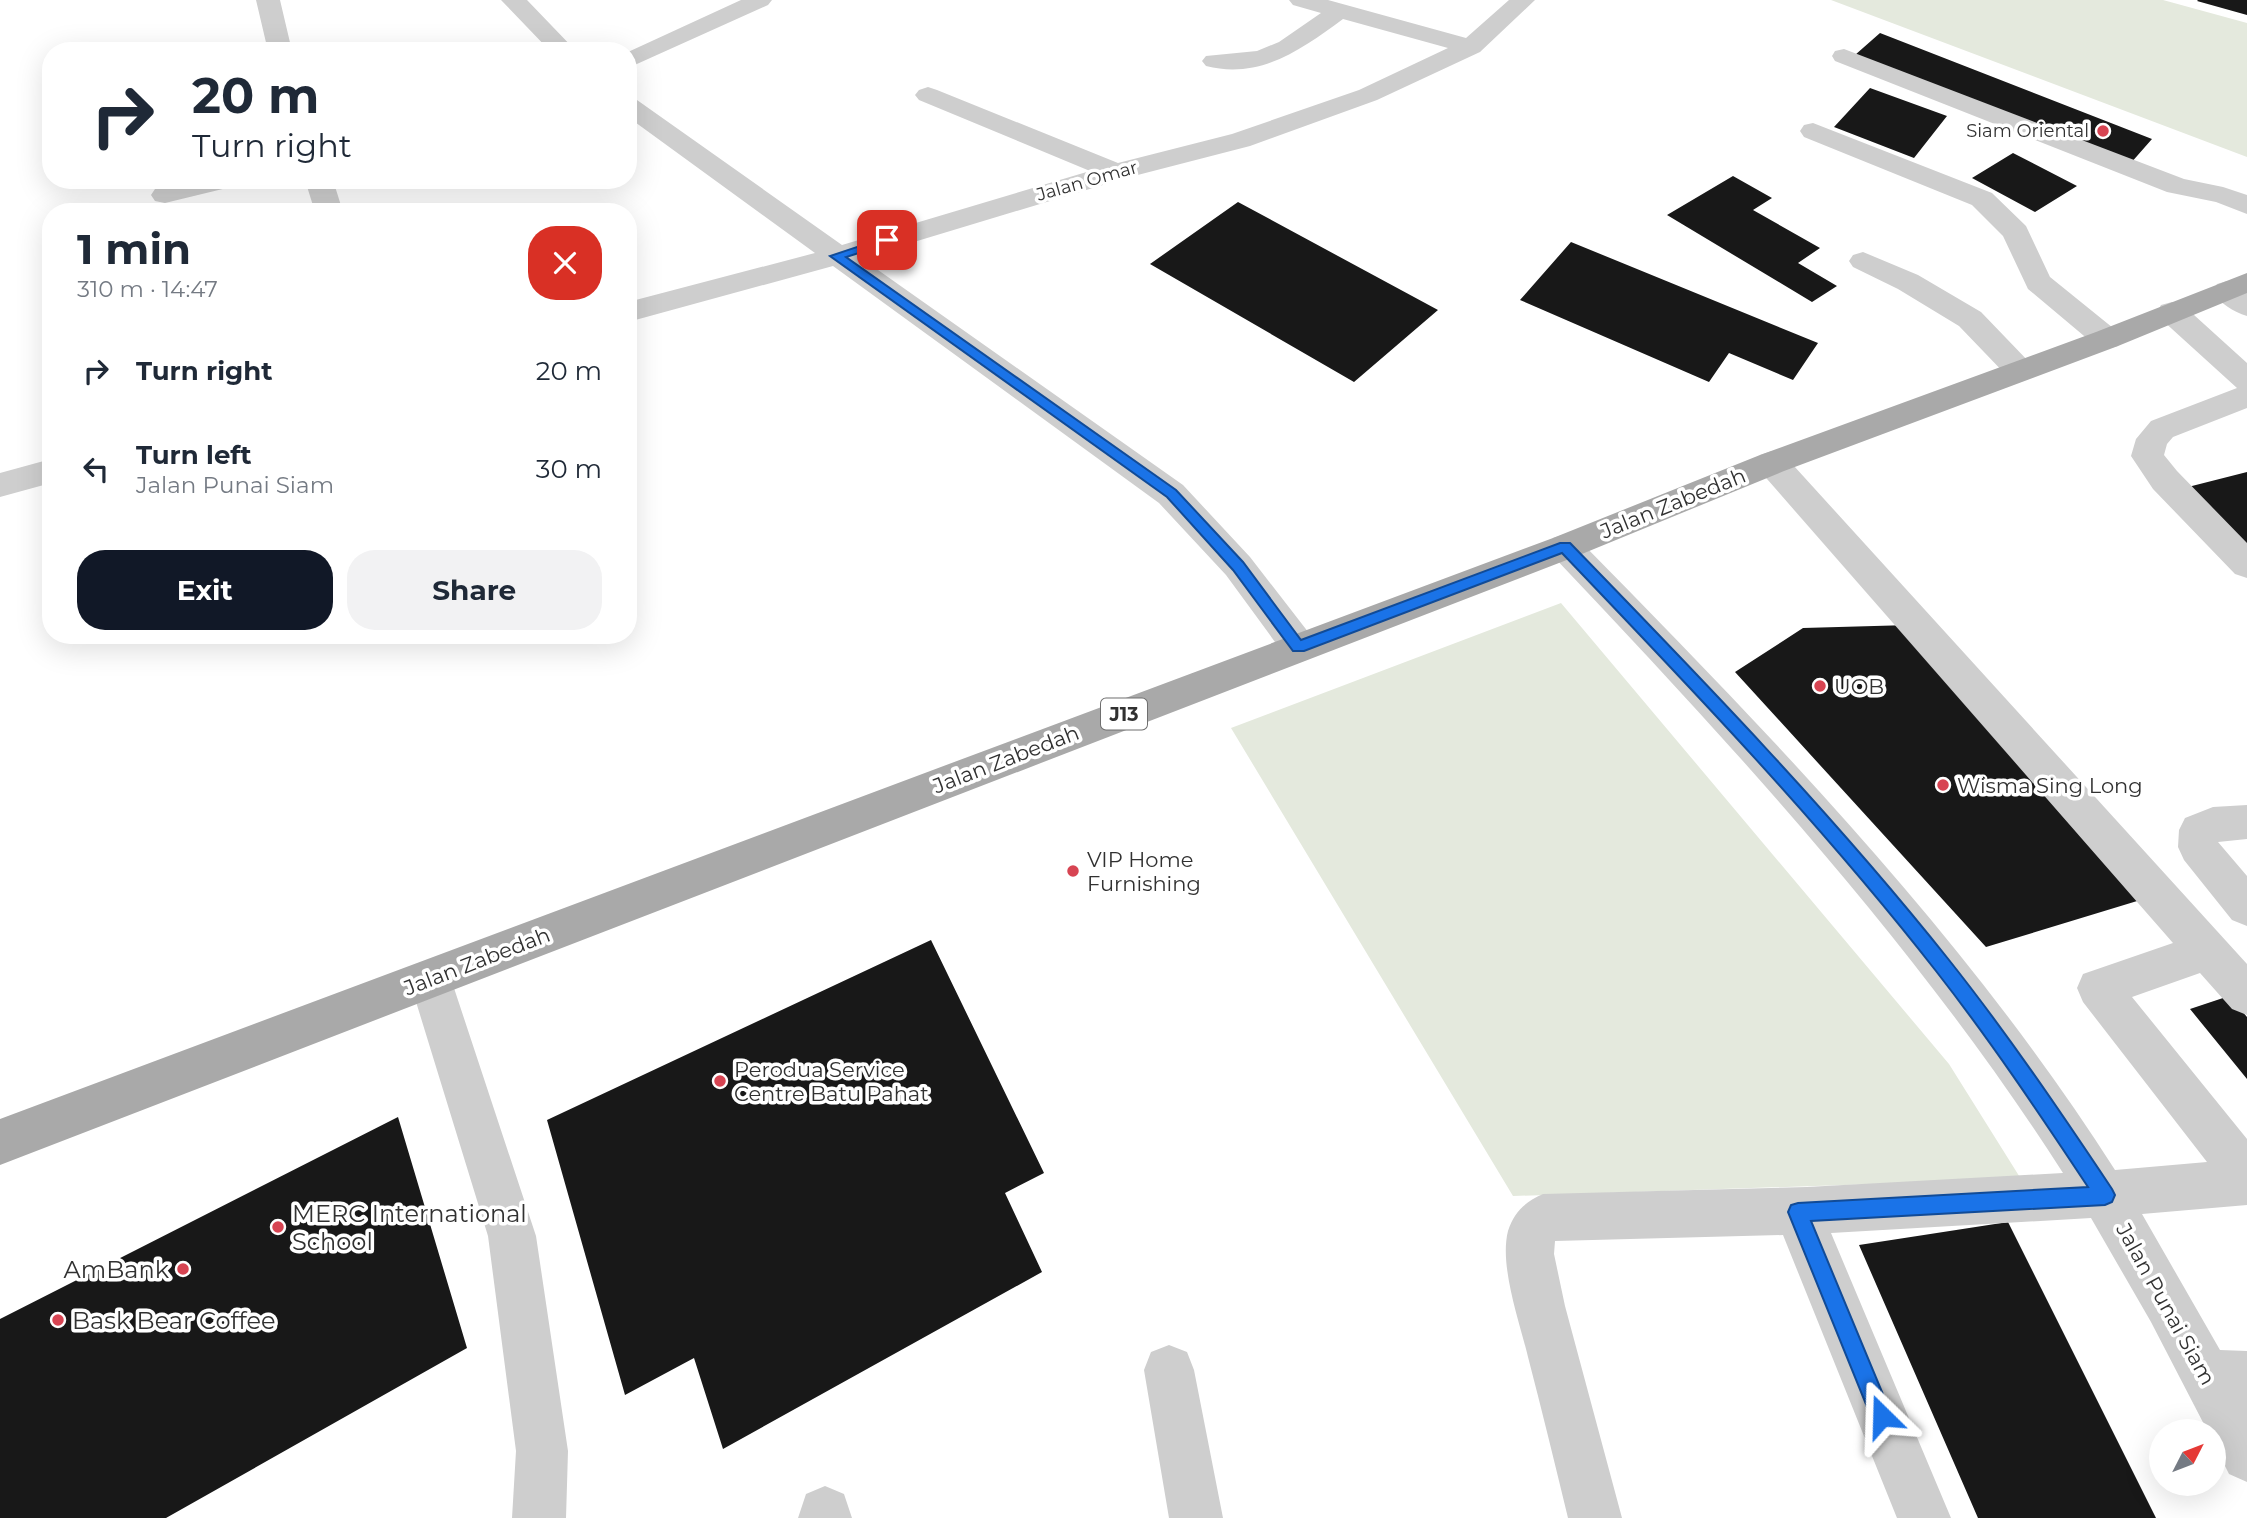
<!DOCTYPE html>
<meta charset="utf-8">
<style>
body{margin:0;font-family:Montserrat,sans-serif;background:#f2f2f3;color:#1f2937;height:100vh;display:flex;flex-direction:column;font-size:26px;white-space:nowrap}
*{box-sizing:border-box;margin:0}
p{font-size:23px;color:#747a83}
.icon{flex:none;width:38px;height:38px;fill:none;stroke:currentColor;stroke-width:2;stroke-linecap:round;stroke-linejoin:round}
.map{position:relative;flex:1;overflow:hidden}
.panel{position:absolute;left:42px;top:203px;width:595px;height:441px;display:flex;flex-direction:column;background:#fff;border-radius:28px;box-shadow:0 7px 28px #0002}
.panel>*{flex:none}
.banner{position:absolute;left:42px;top:42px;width:595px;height:147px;border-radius:28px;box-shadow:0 7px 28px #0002;background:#fff;color:#1f2937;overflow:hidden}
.needle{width:46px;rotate:48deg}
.fabs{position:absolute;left:2149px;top:1419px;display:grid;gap:14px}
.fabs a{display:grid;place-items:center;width:77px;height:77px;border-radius:50%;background:#fff;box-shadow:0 7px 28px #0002;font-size:35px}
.pin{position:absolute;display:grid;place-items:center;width:60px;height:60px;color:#fff;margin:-30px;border-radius:14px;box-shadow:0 4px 10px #0006}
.me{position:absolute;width:77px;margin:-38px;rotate:338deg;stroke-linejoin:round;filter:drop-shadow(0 0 5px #0008)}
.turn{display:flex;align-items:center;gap:24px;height:147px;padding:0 35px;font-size:32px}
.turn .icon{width:91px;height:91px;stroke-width:2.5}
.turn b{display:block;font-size:49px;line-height:60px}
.round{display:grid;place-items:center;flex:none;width:74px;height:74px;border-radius:28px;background:#f2f2f3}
.summary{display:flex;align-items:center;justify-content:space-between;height:119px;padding:0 35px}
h1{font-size:42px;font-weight:700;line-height:52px}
.cta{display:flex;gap:14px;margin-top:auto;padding:14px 35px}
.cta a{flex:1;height:80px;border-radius:28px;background:#111827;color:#fff;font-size:28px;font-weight:700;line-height:80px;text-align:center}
.cta a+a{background:#f2f2f3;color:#1f2937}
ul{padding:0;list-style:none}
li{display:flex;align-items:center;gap:21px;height:98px;padding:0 35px}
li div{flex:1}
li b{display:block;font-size:26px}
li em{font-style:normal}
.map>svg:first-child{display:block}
</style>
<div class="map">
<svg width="2247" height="1518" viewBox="0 0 2247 1518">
<rect width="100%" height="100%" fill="#fff"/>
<!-- green -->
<path fill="#e4e9dd" d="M1831 0H2163L2247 23V157Z
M1561 603 1949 1064 2021 1179 1513 1196 1231 728Z"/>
<!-- building -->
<path fill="#181818" d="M2247 0V15L2197 1 2198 0Z
M1880 33 2152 139 2130 164 1855 55Z
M1870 88 1947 116 1914 158 1834 127Z
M2013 153 2077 186 2035 212 1972 178Z
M1733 176 1772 198 1753 210 1820 248 1798 263 1837 286 1812 302 1667 215Z
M1238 202 1438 310 1354 382 1150 264Z
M1571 242 1818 343 1793 380 1729 353 1709 382 1520 300Z
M2247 472V544L2188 487Z
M1910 625 2147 898 1986 947 1735 672 1803 628Z
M931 940 1044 1173 1005 1193 1042 1272 723 1449 694 1358 625 1395 547 1120Z
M2229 996 2247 1017V1079L2190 1009Z
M398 1117 467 1348 166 1518H0V1319Z
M2008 1222 2156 1518H1978L1859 1245Z"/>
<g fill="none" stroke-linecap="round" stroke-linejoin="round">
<!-- minor -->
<path fill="#cecece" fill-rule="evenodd" d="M256 0H280L292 51H268Z
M501 0H527L576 51H550Z
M741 0H772L768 5 628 68V52Z
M1289 0H1328L1466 38 1509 0H1535L1480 52 1377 100 1250 146 1126 178 861 258 1183 485 1250 557 1312 637 1317 647 1312 657 1299 662 1286 657 1226 575 1159 503 833 266 628 322V302L815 253 628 117V97L637 100 842 245 1090 171 919 100 915 95 919 90 928 87 937 90 1118 163 1232 134 1359 90 1448 48 1343 19C1302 49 1260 80 1206 66L1202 61 1206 56 1257 51 1279 42 1321 13 1293 5Z
M1844 49 2184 179 2223 187 2247 195V214L2216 202 2167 192 1835 61 1832 56 1835 51Z
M1813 123 1992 193 2026 226 2050 277 2118 332 2122 339 2118 346 2107 349 2096 346 2028 289 2003 236 1972 205 1804 137 1800 131 1804 125Z
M191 180H238L235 186 165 203 155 201 151 195 155 189Z
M305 180H333L343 212H315Z
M1863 252 1918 275 1981 312 2031 364 2036 371 2031 378 2020 382 2009 378 1959 326 1898 289 1853 267 1849 261 1853 255Z
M2227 281 2237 284 2247 291V316C2233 312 2220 303 2212 291L2217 284Z
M2172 302 2183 305 2247 363V408L2173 437 2167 444 2164 455 2177 471 2247 543V578L2235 574 2153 489 2131 456 2136 439 2151 421 2237 388 2161 319 2157 312 2161 305Z
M1772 451 1784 455 2247 964V1015L2232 1009 2200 973 2132 997 2247 1139V1205L2142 1214 2220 1350 2247 1351V1482L2229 1474 2214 1444V1432H2208L2151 1322 2091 1218 1831 1233 1951 1518H1897L1783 1235 1555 1241 1554 1254 1565 1306 1622 1518H1568C1555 1464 1542 1411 1528 1357 1520 1323 1499 1266 1508 1231 1514 1212 1525 1202 1543 1194L1807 1187 2063 1173C1919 948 1737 750 1553 556L1548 547 1553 538 1565 534 1577 538C1771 735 1966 936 2115 1170L2207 1162 2083 1002 2077 988 2083 974 2173 943 1760 471 1756 463 1760 455Z
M51 459V483L0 497V473Z
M2247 805V839L2218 842 2247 876V926L2232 920 2184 860 2178 847 2179 830 2185 818 2213 807Z
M430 959 445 965 451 979 536 1236 568 1451 566 1518H512L516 1451 488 1236 409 979 415 965Z
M1169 1345 1187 1352 1194 1370 1223 1518H1169L1144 1370 1151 1352Z
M825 1486 844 1494 852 1518H798L806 1494Z"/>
<!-- major -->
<path fill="#a9a9a9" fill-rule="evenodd" d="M2247 273V293L2118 346 1784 471 1577 556 0 1165V1119L1553 538 1760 455 2096 332Z"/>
</g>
<!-- route -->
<path fill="#1a73e8" stroke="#114b97" stroke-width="2" d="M887 237 893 240 891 243 846 257 1176 490 1243 562 1301 640 1560 543H1570C1699 676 1833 814 1949 960 2007 1033 2060 1111 2112 1189L2115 1195 2112 1202 2105 1205 1811 1221 1892 1416 1889 1424 1882 1427 1874 1424 1788 1212 1791 1205 1798 1203 2088 1187C2039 1113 1990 1040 1936 971 1821 824 1691 688 1562 553L1304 651H1293L1233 570 1167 497 830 256Z"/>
<!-- markers -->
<g fill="#d74452" stroke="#fff" stroke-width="2.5">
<circle cx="2103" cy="131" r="7"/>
<circle cx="1820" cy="686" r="7"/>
<circle cx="1943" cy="785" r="7"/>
<circle cx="1073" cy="871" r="7"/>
<circle cx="720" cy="1081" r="7"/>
<circle cx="278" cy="1227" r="7"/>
<circle cx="183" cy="1269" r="7"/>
<circle cx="58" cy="1320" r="7"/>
</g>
<g text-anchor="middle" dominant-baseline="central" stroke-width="7" stroke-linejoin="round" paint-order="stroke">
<!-- far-poi labels -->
<g font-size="18" fill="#313131" stroke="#fff" text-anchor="end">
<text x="2089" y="131">Siam Oriental</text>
</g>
<!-- far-street labels -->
<g font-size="18" fill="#313131" stroke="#fff">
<text transform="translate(1087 181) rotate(-16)">Jalan Omar</text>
</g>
<!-- shield labels -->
<rect fill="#fff" stroke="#6f6f6f" stroke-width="2" x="1101" y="698.5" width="46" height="31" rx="5"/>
<g font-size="19" font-weight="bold" fill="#313131">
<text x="1124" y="714">J13</text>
</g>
<!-- street labels -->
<g font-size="21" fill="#313131" stroke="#fff">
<text transform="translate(1673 503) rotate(-22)">Jalan Zabedah</text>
<text transform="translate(1006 759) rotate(-21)">Jalan Zabedah</text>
<text transform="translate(477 961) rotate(-21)">Jalan Zabedah</text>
<text transform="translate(2166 1304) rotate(61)">Jalan Punai Siam</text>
</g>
<!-- poi labels -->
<g font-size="21" fill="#313131" stroke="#fff" text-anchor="start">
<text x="1834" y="686">UOB</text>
<text x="1957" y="785">Wisma Sing Long</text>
<text x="1087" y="859">VIP Home<tspan x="1087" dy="24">Furnishing</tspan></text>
<text x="734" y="1069">Perodua Service<tspan x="734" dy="24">Centre Batu Pahat</tspan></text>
</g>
<!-- near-poi labels -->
<g font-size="24" fill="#313131" stroke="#fff" text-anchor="start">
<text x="292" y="1213">MERC International<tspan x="292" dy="28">School</tspan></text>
<text x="169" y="1269" text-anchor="end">AmBank</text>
<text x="72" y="1320">Bask Bear Coffee</text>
</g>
</g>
</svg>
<div class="fabs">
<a><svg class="needle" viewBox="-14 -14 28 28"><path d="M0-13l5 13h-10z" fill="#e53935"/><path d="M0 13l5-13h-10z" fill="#747a83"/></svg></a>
</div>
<div class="pin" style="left:887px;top:240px;background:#d93025"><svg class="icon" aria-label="arrive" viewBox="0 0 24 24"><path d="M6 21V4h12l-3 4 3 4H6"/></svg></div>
<svg class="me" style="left:1882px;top:1416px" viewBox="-20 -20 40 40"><path d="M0-17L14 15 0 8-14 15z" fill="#1a73e8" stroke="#fff" stroke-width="4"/></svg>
<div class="banner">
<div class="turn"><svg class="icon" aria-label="right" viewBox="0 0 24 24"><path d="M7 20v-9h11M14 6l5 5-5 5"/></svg><div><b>20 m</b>Turn right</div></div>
</div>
<section class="panel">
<div class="summary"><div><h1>1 min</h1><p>310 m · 14:47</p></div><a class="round" style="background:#d93025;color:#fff"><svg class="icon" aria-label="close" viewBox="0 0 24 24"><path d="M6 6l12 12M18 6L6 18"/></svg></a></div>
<ul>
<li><svg class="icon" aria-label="right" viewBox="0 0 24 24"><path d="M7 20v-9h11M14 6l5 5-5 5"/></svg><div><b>Turn right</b></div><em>20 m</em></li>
<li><svg class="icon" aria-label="left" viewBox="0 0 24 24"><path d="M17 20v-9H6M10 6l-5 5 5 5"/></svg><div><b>Turn left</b><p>Jalan Punai Siam</p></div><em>30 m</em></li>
</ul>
<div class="cta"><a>Exit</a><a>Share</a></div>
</section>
</div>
